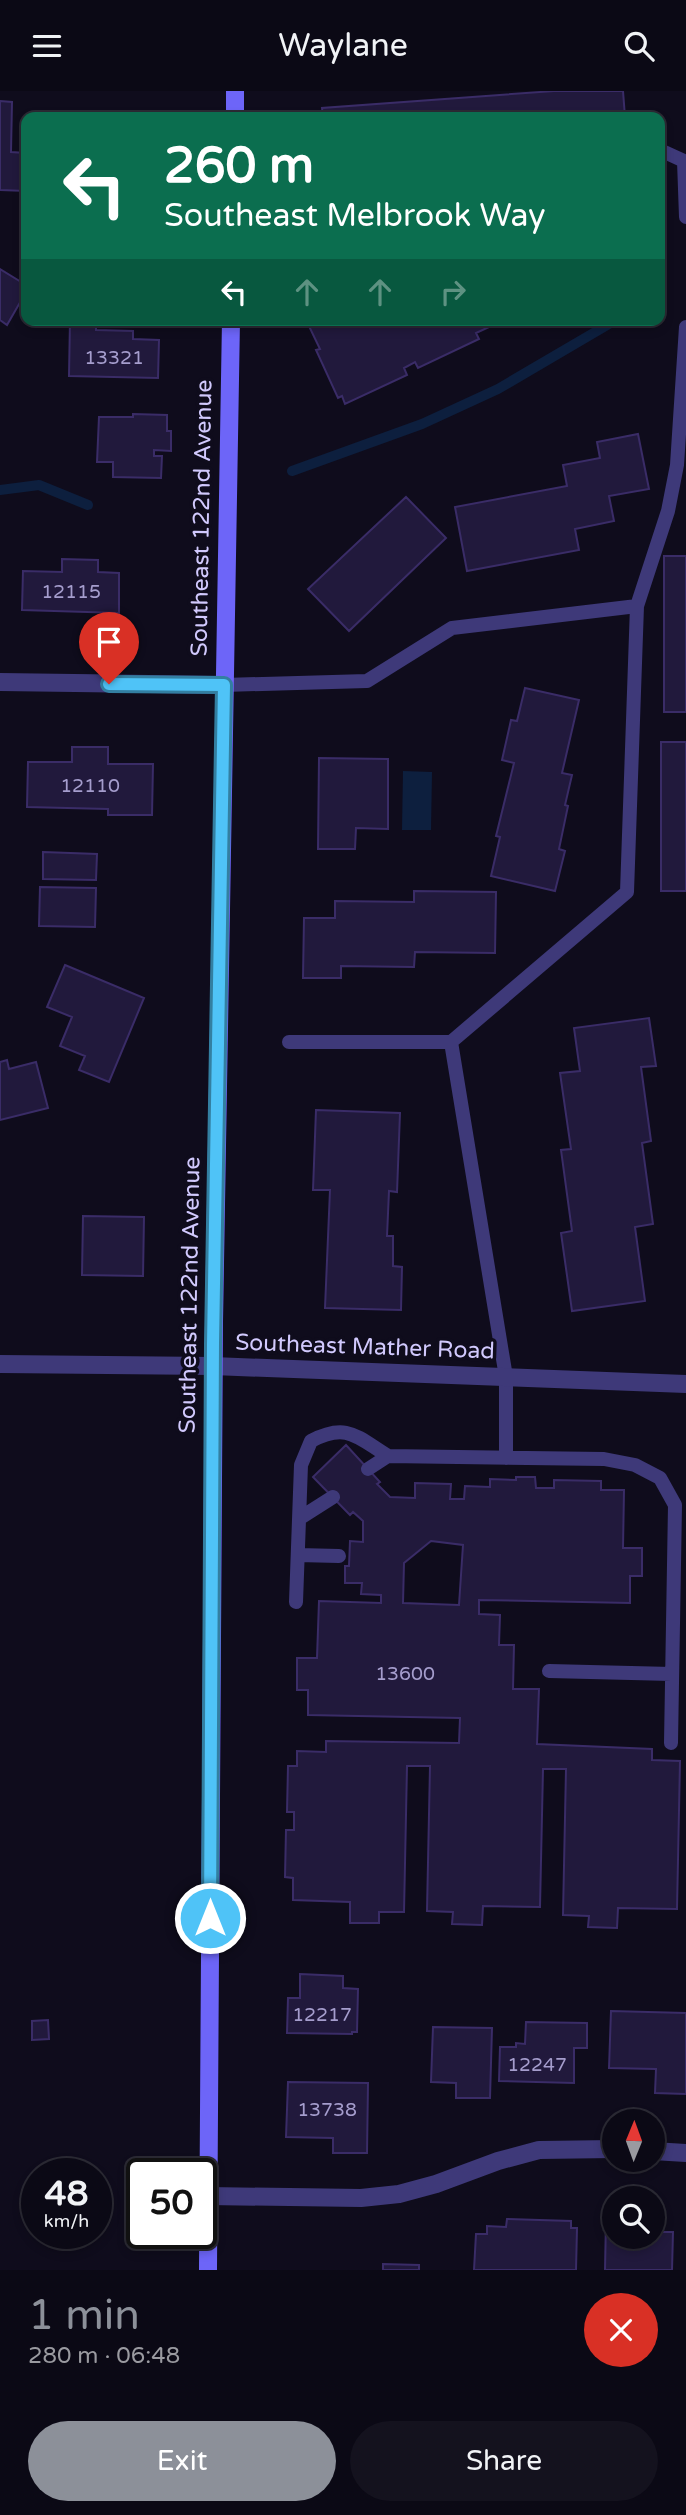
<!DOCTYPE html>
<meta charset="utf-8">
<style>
body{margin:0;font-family:"Varela Round",sans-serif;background:#14121e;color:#f1f3f6;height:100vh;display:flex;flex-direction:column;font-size:26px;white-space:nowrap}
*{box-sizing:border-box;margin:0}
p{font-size:23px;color:#9a9aa0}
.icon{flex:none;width:38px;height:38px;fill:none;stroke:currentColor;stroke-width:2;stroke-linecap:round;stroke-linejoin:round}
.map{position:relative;height:2179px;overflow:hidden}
.details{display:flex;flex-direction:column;background:#0b0915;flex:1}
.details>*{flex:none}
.top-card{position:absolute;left:21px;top:21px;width:644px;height:214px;border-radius:14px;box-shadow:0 4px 10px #0003,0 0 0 2px #2b2a34;background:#0b6e4f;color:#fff;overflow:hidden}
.needle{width:46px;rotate:1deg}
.buttons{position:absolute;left:602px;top:2018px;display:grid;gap:14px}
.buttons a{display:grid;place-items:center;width:63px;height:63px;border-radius:50%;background:#0b0915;box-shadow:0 4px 10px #0003,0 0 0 2px #2b2a34;font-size:35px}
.speed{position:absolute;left:21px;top:2067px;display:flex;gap:14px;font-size:35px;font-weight:700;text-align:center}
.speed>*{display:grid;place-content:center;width:91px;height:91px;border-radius:50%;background:#0b0915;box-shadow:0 4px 10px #0003,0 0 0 2px #2b2a34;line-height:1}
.speed small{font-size:18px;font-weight:400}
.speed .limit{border:4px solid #111;border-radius:10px;background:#fff;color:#111}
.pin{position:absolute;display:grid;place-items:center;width:60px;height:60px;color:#fff;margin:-72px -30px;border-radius:50% 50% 50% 0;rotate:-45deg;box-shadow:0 0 7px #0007}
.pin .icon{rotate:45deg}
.me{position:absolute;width:77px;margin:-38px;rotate:0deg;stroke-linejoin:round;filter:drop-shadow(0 0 5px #0008)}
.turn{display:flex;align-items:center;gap:24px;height:147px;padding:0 28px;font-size:32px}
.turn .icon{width:91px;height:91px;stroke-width:2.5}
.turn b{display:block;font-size:49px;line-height:60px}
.lanes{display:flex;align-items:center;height:66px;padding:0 28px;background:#0003;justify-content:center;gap:35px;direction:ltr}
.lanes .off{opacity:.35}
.round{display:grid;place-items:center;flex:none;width:74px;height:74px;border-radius:37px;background:#14121e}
.head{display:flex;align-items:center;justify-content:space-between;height:119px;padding:0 28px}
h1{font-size:42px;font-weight:600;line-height:52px;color:#8c9099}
.action{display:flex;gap:14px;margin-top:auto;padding:14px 28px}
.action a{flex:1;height:80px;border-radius:42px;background:#8c9099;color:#fff;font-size:28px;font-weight:600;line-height:80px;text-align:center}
.action a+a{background:#14121e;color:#f1f3f6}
header{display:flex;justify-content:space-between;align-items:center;height:91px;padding:0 28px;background:#0b0915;font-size:32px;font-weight:600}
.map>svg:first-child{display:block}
</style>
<header><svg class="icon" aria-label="menu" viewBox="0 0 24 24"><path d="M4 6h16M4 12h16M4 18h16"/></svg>Waylane<svg class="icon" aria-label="search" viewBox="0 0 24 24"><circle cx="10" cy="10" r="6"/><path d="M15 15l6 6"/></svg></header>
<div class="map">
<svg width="686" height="2179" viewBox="0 0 686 2179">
<rect width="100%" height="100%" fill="#0f0c1c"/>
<!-- water -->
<path fill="#0d1f3e" d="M403 680 432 681 431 739H402Z"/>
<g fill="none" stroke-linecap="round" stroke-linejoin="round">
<!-- stream -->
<path stroke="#0d1f3e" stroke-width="10" d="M292 380 422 333 498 298 614 230
M0 399 39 394 88 414"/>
</g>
<!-- building -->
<path fill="#21193c" stroke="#3a2c67" stroke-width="2" fill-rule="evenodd" d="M554 0H623L625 26H323L322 17Z
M0 10 12 11 11 61 26 62V100L0 99Z
M0 178 26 194V201L7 234 0 229Z
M70 229H96V239L133 240V248L159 249 158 287 69 285Z
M311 229H504L476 242 479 248 418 277 415 271 404 277 407 284 345 313 342 305 338 307 316 259 320 258 307 231Z
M133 323 167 324V340H171V360L154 359V365H162L161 387 113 386V371H97L99 326H133Z
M638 343 649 398 609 405 614 430 575 438 579 459 467 480 455 416 567 395 563 374 600 367 597 351Z
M406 406 446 447 349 540 308 498Z
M664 465H686V621H664Z
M62 468 98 469V481L119 482V522L22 519 23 480 62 481Z
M525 597 579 609 562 682 572 684 565 714 568 715 559 758 565 760 555 800 491 785 500 746 496 745 514 672 502 669 511 629 517 630Z
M661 651H686V800H661Z
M72 656H108V673H153L152 724H108V718L27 716 28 671H72Z
M319 667 388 668V738L356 737 355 758H318Z
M43 761 97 763 96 789 43 788Z
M40 796 96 797 95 836 39 835Z
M414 800 496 801 495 862 415 861 414 876 341 875V887H303L304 827H335V810L414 811Z
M65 874 144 907 109 991 79 979 85 965 60 955 72 926 47 916Z
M649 927 656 975 641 976 651 1050 642 1052 653 1133 635 1136 645 1210 572 1220 561 1142 572 1140 561 1059 571 1058 560 982 580 980 574 937Z
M7 969 9 978 36 971 48 1017 0 1029V971Z
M316 1019 400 1022 397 1101 389 1100 387 1145H393V1175L402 1176 401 1219 325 1217 330 1099H313Z
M83 1125 144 1126 143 1185 82 1184Z
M346 1354 380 1391 377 1393 390 1406 415 1407V1392L451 1393 450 1408H464L465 1395 490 1396V1388L516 1389V1386H535L536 1397H554V1389L601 1390V1399H624L623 1457H642V1485H630V1512L479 1509V1523L500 1524 499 1554H514L513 1598H539L537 1653 652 1658V1669L680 1670 677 1818 618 1817 617 1837 588 1836 589 1825 563 1824 566 1678H543L540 1816 483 1815 482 1834 452 1833 453 1821 427 1820 430 1675H407L404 1821H379V1832H350V1811L293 1809V1787L285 1786 286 1739H294V1721H287L288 1675H297V1660L326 1661V1650L459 1652 460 1627 308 1624V1599H297V1567H317L319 1510 381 1512V1504L361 1503 362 1492H345V1475H349L350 1450 363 1451V1430L353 1421 350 1424 313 1386ZM431 1450 463 1454 459 1514 403 1512 404 1472Z
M300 1883 343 1885V1897L358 1898 357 1941H352V1943L287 1942 288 1907H300Z
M611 1920 686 1922V2003L655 2002 656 1978 609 1977Z
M48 1929 49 1948 32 1949V1930Z
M526 1931 587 1932V1957H574V1992L499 1990 500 1956H516V1952L525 1953Z
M433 1936 492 1937 490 2007H456V1992L431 1991Z
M288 1991 368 1992 367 2062H333V2047L286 2046Z
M507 2128 571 2130V2137H577L576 2179H474L476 2143H487V2135L506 2136Z
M606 2129H614V2146H642V2152H644V2146H653V2141H673L672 2179H605Z
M383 2173 419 2174V2179H383Z"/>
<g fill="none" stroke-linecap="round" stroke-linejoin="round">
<!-- service -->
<path stroke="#3e3979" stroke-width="14" d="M660 59 684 70 686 126
M637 515 668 420 677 374 686 236
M224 594 367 590 452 537 637 515 627 801 451 951 506 1286V1367
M289 951H451
M368 1378 388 1365 604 1368 635 1374 660 1387 675 1414 671 1652
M300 1427 333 1406
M298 1464 339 1465
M296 1511 301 1374 311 1350C347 1331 357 1346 388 1365
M549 1580 672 1583"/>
<!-- minor -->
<path stroke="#3e3979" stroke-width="18" d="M0 591 224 594
M213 1275 686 1293
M653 2060 686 2062
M208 2105 361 2107 399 2103 436 2093 498 2070 539 2059 614 2058"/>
<!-- tertiary -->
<path stroke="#3e3979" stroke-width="18" d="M0 1273 213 1275"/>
<!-- secondary -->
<path stroke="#6d65f8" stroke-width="18" d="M235 26V0
M208 2179 214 1231 231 229"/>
</g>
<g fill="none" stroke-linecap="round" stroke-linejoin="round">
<defs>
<path id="route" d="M109 593 224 594 213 1253 210 1827"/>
</defs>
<!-- route casing -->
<use href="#route" stroke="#337fa1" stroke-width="18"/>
<!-- route -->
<use href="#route" stroke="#4fc3f7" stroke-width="12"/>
</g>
<g text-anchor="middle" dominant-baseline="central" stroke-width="7" stroke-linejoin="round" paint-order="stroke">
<!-- number labels -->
<g font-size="19" fill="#a59dcd">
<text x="114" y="267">13321</text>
<text x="71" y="501">12115</text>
<text x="90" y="695">12110</text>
<text x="405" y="1583">13600</text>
<text x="322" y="1924">12217</text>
<text x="537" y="1974">12247</text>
<text x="327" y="2019">13738</text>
</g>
<!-- street labels -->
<g font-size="23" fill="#d1c9fd" stroke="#0f0c1c">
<text transform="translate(202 427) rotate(-89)">Southeast 122nd Avenue</text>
<text transform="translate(190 1204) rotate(-89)">Southeast 122nd Avenue</text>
<text transform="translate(365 1256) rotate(2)">Southeast Mather Road</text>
</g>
</g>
</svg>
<div class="buttons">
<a><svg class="needle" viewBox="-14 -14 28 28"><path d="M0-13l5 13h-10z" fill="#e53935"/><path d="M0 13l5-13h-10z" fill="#9a9aa0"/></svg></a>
<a><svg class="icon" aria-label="search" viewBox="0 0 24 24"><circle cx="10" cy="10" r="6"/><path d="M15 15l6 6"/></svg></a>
</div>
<div class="speed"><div>48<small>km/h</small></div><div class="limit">50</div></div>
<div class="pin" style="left:109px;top:593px;background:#d93025"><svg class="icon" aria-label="arrive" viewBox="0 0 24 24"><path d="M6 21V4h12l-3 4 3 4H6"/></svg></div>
<svg class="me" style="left:210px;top:1827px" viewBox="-20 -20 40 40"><circle r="17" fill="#4fc3f7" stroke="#fff" stroke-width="3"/><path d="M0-11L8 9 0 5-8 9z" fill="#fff"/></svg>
<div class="top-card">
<div class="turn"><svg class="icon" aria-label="left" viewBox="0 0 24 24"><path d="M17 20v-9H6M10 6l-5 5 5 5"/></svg><div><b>260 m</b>Southeast Melbrook Way</div></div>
<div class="lanes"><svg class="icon" aria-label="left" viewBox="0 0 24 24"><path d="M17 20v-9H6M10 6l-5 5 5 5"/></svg><svg class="icon off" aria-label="ahead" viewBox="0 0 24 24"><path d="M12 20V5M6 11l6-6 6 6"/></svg><svg class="icon off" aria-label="ahead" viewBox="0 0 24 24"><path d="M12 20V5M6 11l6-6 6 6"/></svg><svg class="icon off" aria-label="right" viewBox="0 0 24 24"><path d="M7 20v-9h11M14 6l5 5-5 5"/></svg></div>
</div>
</div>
<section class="details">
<div class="head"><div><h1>1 min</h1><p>280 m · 06:48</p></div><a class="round" style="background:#d93025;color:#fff"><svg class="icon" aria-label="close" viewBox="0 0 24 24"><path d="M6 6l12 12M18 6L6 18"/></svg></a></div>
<div class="action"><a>Exit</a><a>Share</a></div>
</section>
